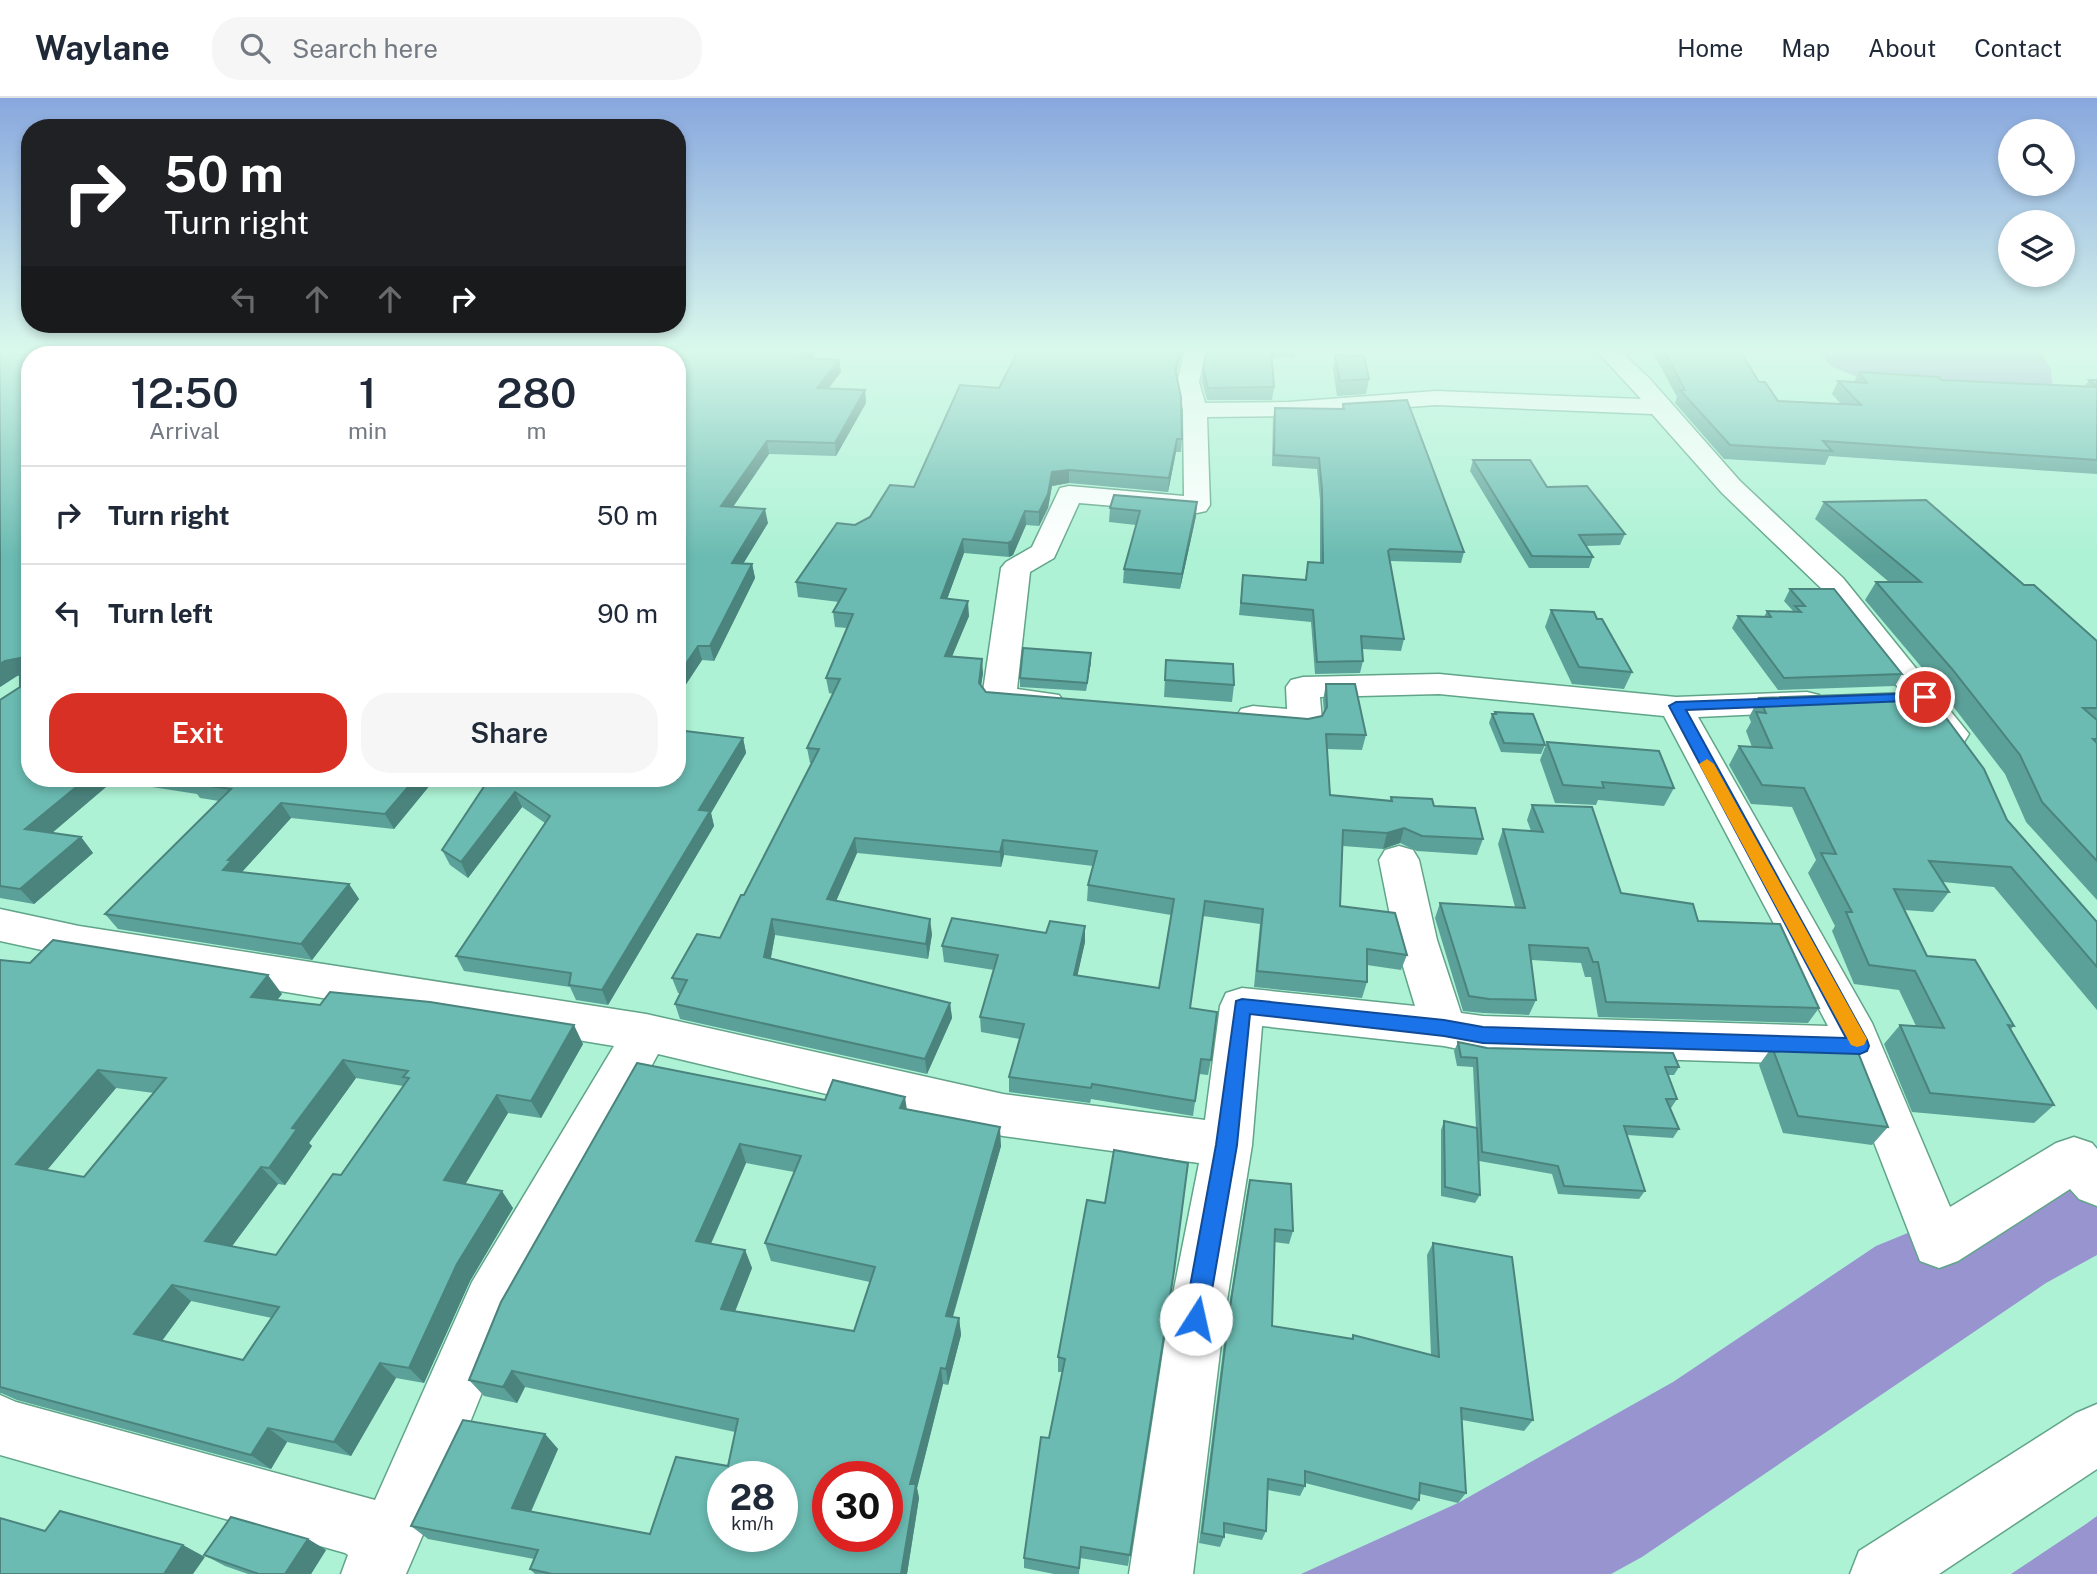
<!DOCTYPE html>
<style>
body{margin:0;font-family:"Public Sans",sans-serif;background:#f6f6f7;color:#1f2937;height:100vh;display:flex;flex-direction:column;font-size:26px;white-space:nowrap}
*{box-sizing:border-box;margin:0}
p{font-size:23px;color:#747a83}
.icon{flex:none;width:38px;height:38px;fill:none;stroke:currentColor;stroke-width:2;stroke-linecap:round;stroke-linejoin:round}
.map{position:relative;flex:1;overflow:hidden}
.drawer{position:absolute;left:21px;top:248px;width:665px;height:441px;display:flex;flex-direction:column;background:#fff;border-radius:28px;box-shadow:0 4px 10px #0003}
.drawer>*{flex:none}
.banner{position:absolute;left:21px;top:21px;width:665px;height:214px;border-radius:28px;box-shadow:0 4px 10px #0003;background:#202124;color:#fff;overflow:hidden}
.fabs{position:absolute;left:1998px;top:21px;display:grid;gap:14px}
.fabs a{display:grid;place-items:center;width:77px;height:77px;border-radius:50%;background:#fff;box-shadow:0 4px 10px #0003;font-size:35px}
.speed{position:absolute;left:707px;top:1363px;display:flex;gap:14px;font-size:35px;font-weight:700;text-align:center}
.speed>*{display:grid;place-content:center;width:91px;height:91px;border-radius:50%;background:#fff;box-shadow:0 4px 10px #0003;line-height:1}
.speed small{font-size:18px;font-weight:400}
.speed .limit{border:10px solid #d22;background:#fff;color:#111}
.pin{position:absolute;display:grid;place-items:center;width:60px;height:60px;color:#fff;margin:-30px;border:4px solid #fff;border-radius:50%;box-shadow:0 2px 7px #0007}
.me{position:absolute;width:77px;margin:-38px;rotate:10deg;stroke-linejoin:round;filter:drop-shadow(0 0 5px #0008)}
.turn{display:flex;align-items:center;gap:24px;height:147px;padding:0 28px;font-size:32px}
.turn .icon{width:91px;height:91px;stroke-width:2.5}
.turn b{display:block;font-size:49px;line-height:60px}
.lanes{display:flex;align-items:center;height:66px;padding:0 28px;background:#0003;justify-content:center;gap:35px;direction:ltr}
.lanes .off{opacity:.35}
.eta{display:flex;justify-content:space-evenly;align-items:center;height:119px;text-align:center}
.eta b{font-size:42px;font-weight:600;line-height:49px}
.button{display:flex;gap:14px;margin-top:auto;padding:14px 28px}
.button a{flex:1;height:80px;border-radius:28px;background:#d93025;color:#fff;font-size:28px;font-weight:600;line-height:80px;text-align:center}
.button a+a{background:#f6f6f7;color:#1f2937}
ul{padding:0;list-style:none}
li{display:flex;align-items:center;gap:21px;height:98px;padding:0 28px;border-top:2px solid #e0e1e3}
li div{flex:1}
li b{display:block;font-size:26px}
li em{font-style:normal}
header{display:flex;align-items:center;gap:42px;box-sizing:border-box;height:98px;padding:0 35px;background:#fff;border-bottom:2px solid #e0e1e3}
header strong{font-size:33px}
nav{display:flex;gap:38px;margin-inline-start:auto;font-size:24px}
.search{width:490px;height:63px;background:#f6f6f7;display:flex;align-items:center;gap:18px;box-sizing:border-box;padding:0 24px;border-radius:28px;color:#747a83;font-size:26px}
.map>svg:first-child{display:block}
</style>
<header>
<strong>Waylane</strong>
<div class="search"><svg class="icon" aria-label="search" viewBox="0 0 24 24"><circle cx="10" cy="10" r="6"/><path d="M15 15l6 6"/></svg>Search here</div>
<nav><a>Home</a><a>Map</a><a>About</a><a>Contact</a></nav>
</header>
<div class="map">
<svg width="2097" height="1476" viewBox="0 0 2097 1476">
<rect width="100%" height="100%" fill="#adf2d5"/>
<!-- water -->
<path fill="#9894d0" d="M1817 251H2039L2051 271 2053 294 1857 279 1831 268Z
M2097 1068V1157L2046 1185 1642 1459 1611 1476H1301L1458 1405 1673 1284 1876 1148 1954 1116Z
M2097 1418V1476H2011L2086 1426Z"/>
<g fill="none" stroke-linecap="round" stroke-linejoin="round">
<defs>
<path id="minor" d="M1185 251H1207L1199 284 1205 305 1289 304 1436 293 1641 301 1595 251H1618L1649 280 1740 383 1843 480 1969 636 1964 644 1952 647 1940 644 1823 492 1722 395 1652 316 1436 307 1289 318 1207 319 1210 407 1206 413 1197 415 1079 405 1054 460 1030 474 1017 591 1059 597 1064 604 1059 611 1047 614 987 607 982 600 1001 470 1006 464 1032 449 1060 390 1069 388 1184 398 1183 312 1177 284Z
M1439 576 1676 599 1807 594 1819 597 1824 604 1819 611 1807 614 1698 619 1872 925 1950 1109 2056 1045 2074 1039 2092 1045 2097 1051V1108L2079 1101 2070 1091 1958 1163 1939 1170 1920 1163 1844 967 1483 956 1444 948 1262 928 1252 1047 1224 1221 1193 1476H1129L1168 1221 1199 1065 1003 1038 658 956 512 1220 452 1369 406 1476H341L348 1457 345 1455 0 1357V1297L16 1304 375 1402 472 1184 614 948 79 860 0 843V811L79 828 646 916 1003 996 1205 1022 1220 908 1226 895 1242 890 1415 908 1395 842 1379 762 1385 752 1399 748 1413 752 1419 762 1437 842 1461 915 1483 918 1828 928 1664 618 1439 596 1320 599 1322 623 1317 631C1294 637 1264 632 1241 627L1236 619 1241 611 1253 608 1287 611 1286 589 1291 582 1303 579Z
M2097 1306V1371L1939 1476H1850L1859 1453 2076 1315Z"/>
</defs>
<!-- minor casing -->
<use href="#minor" stroke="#61a489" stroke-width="3"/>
<!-- minor -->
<use href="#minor" fill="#fff" fill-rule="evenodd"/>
</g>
<!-- wall -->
<path fill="#5ca199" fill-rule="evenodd" d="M0 251 30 257V681H435L394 731 291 720 242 774 349 786 359 801 312 862 118 831 105 816 219 703 200 700 197 696 113 683 52 735 81 739 93 755 34 806 0 800V602L20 589V577L17 578 0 589Z
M1019 251H1183L1176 276 1182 341 1181 354H1176L1168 394 1069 385 1052 388 1048 410 1039 428 1026 427 1013 457 1009 459 964 455 947 501 969 518 952 558 983 575 981 588 986 594 1308 621 1322 618 1324 615 1323 602 1326 586 1366 637 1362 652 1327 651 1330 697 1390 703 1391 699 1434 708 1483 741 1477 757 1417 753 1400 745 1383 751 1343 748 1340 808 1407 857 1401 872 1367 867V884L1362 900 1254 889 1260 826 1203 818 1190 910 1211 962 1208 977 1199 976 1193 1018 1091 1001 1090 1005 1009 994V979L1020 941 981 934 980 919 994 872 944 864 942 848 1085 844 1077 878 1159 890 1171 817 1087 803 1088 787 1093 768 1004 757 1001 769 857 755 836 803 932 836 928 861 775 837 771 860 950 905 952 920 927 976 680 921 675 906 680 895H678L672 880 720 840 744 797 812 665H810L807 650 833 596 829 595 826 580 847 530 835 529 833 514 839 504 798 499 796 484 855 427 870 419 914 389 999 290Z
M1207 251H1296L1295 260 1272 259 1274 289 1272 302H1207L1202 284 1203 271Z
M1651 251H1739L1759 284 1778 303 1841 306 1832 296 1838 283 1854 284 1859 274 1941 282 2085 288 2089 282H2097V376L1829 358 1825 367 1724 361 1675 305 1677 299Z
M2090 251H2097V256Z
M677 257 812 260 839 262 841 274 828 291 865 292 866 305 836 358 769 356 733 409 768 425 743 466H752L755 480 714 563 702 562 677 600Z
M1335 257 1369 281 1366 296 1337 298 1333 271Z
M1343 306 1464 454 1461 465 1390 463 1404 541 1401 553 1362 551 1363 563 1360 575 1315 576 1311 524 1239 517 1242 488 1243 477 1305 482 1308 464 1320 465V402L1317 371 1272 368 1273 321 1275 310 1342 311Z
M1473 362 1547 389 1625 436 1620 447 1586 448 1593 459 1589 470H1529L1470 373Z
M1824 404 2024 487 2097 543V802L2026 724 2005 676 1939 590 1865 502 1876 484H1889L1815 421Z
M1110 410 1196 418 1180 491 1123 485 1124 471 1136 427 1109 424Z
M1790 491 1902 576 1895 588 1778 592 1732 530 1738 518 1764 519 1767 513 1792 514 1793 513 1784 503Z
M1551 512 1597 521 1632 574 1624 591 1572 586 1545 529Z
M1166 562 1234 587 1232 604 1164 599Z
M1091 564 1086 593 1020 589V580Z
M1759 600 2007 722 2097 824V912L1994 789 1943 784 1949 794 1933 814 1904 812 1927 858 2014 928 2010 932 2054 1007 2034 1025 1912 1014 1884 946 1900 927 1916 928 1899 892 1854 886 1832 833 1835 828 1808 775 1816 762 1792 709 1751 706 1729 667 1739 648 1752 649 1746 633 1751 624 1749 619Z
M1495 614 1545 647 1541 656 1501 654 1489 625 1492 616H1494Z
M743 640 746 655 711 715 714 728 608 907 576 902 570 889 464 873 456 858 545 725 522 709 468 780 450 767 442 752 489 681Z
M1547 644 1674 690 1664 708 1598 702 1596 707 1555 705 1540 662Z
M1532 707 1621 795 1698 823 1819 910 1808 925 1598 919 1591 879H1585L1581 865 1531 862 1536 902 1529 917 1483 915 1463 913 1435 820 1440 805 1515 809 1498 746 1503 731 1531 733 1527 722Z
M0 862 282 896 277 902 583 946 541 1020 508 1015 465 1086 513 1110 470 1183 424 1285 396 1280 351 1358 287 1344 271 1371 17 1302 1 1295 0 1296ZM356 980 403 988 341 1077 276 1157 232 1148 278 1086 285 1087 312 1048 309 1045ZM116 990 154 995 84 1079 47 1072ZM191 1203 272 1220 243 1262 162 1243Z
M1458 944 1487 950 1679 969 1674 977H1668L1677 1001 1671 1010H1670L1679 1031 1673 1040 1627 1037 1645 1093 1639 1101 1558 1096 1552 1076 1479 1063 1480 1097 1475 1105 1441 1098V1032L1444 1023 1476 1030 1473 969 1457 968 1454 953Z
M1772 949 1888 1029 1872 1047 1783 1035 1759 967Z
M637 965 825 1002 907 1011 1001 1048 953 1219 959 1220 961 1237 948 1287 943 1286 917 1390 919 1400 907 1476H535L530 1471 534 1461 428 1441 411 1428 545 1336 558 1351 531 1414 650 1436 728 1368 735 1334 525 1289 517 1305 484 1298 469 1282ZM746 1065 794 1074 765 1145 771 1163 870 1184 854 1233 735 1214 752 1170 745 1152 711 1146Z
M1250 1082 1293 1133 1289 1146 1274 1144 1272 1228 1351 1241 1353 1237 1431 1257 1427 1157 1433 1145 1533 1322 1524 1333 1462 1322 1466 1395 1458 1405 1420 1396 1419 1402 1412 1412 1305 1385V1388L1300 1398 1268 1392 1266 1433 1262 1442 1224 1435V1439L1220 1449 1199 1445 1227 1221 1247 1095Z
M1174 1173 1128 1468 1080 1460 1079 1476H1054L1024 1470V1460L1062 1274H1058V1259Z
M308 1441 326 1452 311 1476H248L225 1468 204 1457Z"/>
<!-- shaded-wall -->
<path fill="#4b837d" d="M219 251H247L235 257H207Z
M808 251H820L802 272 800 260Z
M1181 251H1183L1174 283 1175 271Z
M839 262 841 274 819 303 817 290Z
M865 292 866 305 836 358 835 345Z
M1177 341 1176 354 1168 394 1169 380Z
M767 343 769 356 724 422 721 408Z
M1069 372V385L1052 388 1048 410 1039 428V414L1052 374Z
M1197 404 1196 418 1180 491 1182 476Z
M765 411 768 425 735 479 732 465Z
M1025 413 1026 427 1013 457 1009 459 1008 445Z
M963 441 964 455 942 515 941 500Z
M752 466 755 480 714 563 710 548Z
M968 503 969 518 946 573 945 558Z
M698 548 702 562 677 600V579Z
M1091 555V564L1086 593 1087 585Z
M20 560 30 575 17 578 0 589V566L5 563Z
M982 561 983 575 979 600V585Z
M743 640 746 655 711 715 714 728 608 907 602 892 699 712Z
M86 681H111L113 683 39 746 25 731Z
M415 681H435L394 731 385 716Z
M515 694 522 709 468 780 461 764Z
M281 705 291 720 241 775 223 772 228 762Z
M1404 730 1400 745 1383 751 1387 735Z
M81 739 93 755 34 806 20 791Z
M855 740 857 755 830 817 827 801Z
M1003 742 1004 757 1001 769 1000 754Z
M349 786 359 801 312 862 301 846Z
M772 821 775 837 768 874 764 859Z
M930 821 932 836 928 861 926 846Z
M1085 828V844L1074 893V877Z
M268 877 282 896 265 917 251 899Z
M950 905 952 920 927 976 925 961Z
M574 927 583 946 541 1020 531 1003Z
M343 962 356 980 309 1045 312 1048 285 1087 269 1070 292 1030Z
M98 972 116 990 37 1084 16 1066Z
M497 997 508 1015 457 1100 444 1082Z
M905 999 908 1018 900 1010Z
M1000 1029 1001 1048 948 1235 946 1218Z
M740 1046 746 1065 704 1161 696 1143Z
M261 1069 278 1086 224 1159 205 1143Z
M502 1093 513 1110 470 1183 424 1285 409 1270 457 1166Z
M745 1152 752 1170 729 1228 721 1211Z
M172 1187 191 1203 155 1252 134 1236Z
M959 1220 961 1237 948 1287 946 1271Z
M380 1265 396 1280 351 1358 334 1344Z
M941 1270 943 1286 917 1390 919 1400 907 1476H901L910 1386Z
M512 1273 525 1289 517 1305 503 1289Z
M268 1330 287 1344 271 1371 251 1357Z
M545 1336 558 1351 526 1424 512 1410Z
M308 1441 326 1452 311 1476H285Z
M183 1447 205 1459 193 1476H164Z"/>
<!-- building -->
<path fill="#6bbbb2" stroke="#4b837d" stroke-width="2" fill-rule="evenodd" d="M0 251H219L207 257H30V681H86L25 731 81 739 20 791 0 788V602L20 589V560L5 563 0 566Z
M337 251H808L800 260 839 262 817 290 865 292 835 345 767 343 721 408 765 411 732 465 752 466 710 548H698L677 579V257H327Z
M1019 251H1181L1175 271 1181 299 1182 341H1177L1169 380 1069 372 1052 374 1048 396 1039 414 1025 413 1012 443 1008 445 963 441 941 500 968 503 945 558 982 561 979 585 986 594 1308 621 1322 618 1327 609 1326 586H1355L1366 637 1326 636 1330 697 1392 703 1391 699 1432 701 1434 708 1475 710 1483 741 1422 738 1404 730 1387 735 1343 732 1340 808 1395 815 1407 857 1367 851V884L1257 873 1263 811 1205 803 1190 910 1217 914 1211 962 1201 961 1195 1003 1092 986 1091 990 1009 979 1024 926 980 919 998 857 942 848 952 820 1046 835 1050 823 1085 828 1074 877 1159 890 1174 801 1088 787 1097 753 1003 742 1000 754 855 740 827 801 930 821 926 846 772 821 764 859 950 905 925 961 675 906 687 882 672 880 697 836 720 840 741 797H744L819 651 807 650 840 581 826 580 853 516 833 514 846 491 796 484 837 425 855 427 870 419 890 387 914 389 960 287 999 290Z
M1207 251H1271L1274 289 1208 290 1203 271Z
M1663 251H1739L1759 284H1765L1778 303 1861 307 1838 283 1867 285 1859 274 1939 279 1941 282 2097 289V362L1823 343 1832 353 1730 347 1680 292H1685Z
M1335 257 1364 258 1369 281 1340 283Z
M2089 282H2097V288Z
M1407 302 1464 454 1390 451 1388 453 1404 541 1361 538 1363 563 1317 564 1313 512 1241 505 1243 477 1306 482 1308 464 1323 465 1322 391 1319 360 1274 357 1275 310 1344 311 1343 306Z
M1473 362H1530L1547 389 1587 388 1625 436 1579 437 1593 459 1532 458Z
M1114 397 1197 404 1182 476 1124 471 1140 413 1110 410Z
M1926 402 2024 487H2034L2097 543V610H2083L2097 622V641H2093L2097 645V763L2042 704 2020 657 1952 571 1876 484H1921L1824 404Z
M1790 491H1834L1902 576 1784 580 1738 518 1771 519 1767 513 1801 514 1795 508H1805Z
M1551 512 1594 514 1597 521H1602L1632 574 1579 569Z
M1023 550 1091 555 1087 585 1020 580Z
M1166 562 1233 566 1234 587 1165 582Z
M1927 594 1984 671 2007 722 2097 824V869L2011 769 1929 763 1949 794 1894 791 1927 858 1975 862 2014 928 2008 927 2054 1007 1930 995 1900 927 1944 930 1915 873 1869 867 1846 814H1852L1821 755 1836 756 1804 690 1762 687 1739 648 1772 650 1756 614 1766 615 1759 600Z
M1495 614 1533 616 1545 647 1504 645 1492 616H1496Z
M677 632 743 640 699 712 710 713 602 892 569 887 571 875 456 858 550 718 515 694 461 764 442 752 489 681H677Z
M1547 644 1659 653 1674 690 1602 684 1604 690 1563 687Z
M187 681H415L385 716 281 705 228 762H232L223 772 349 786 301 846 105 816 231 691 190 685 193 682Z
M1532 707 1592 709 1621 795 1693 806 1698 823 1780 826 1819 910 1606 904 1598 864H1593L1588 850 1529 847 1536 902 1489 901 1469 898 1440 805 1525 810 1503 731 1543 734Z
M53 842 268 877 251 899 320 907 330 894 430 904 574 927 531 1003 497 997 444 1082 502 1093 457 1166 409 1270 380 1265 334 1344 268 1330 251 1357 0 1289V862L30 865ZM343 962 408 973 403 979 409 980 341 1077 333 1076 276 1157 205 1143 261 1069 269 1070 297 1031 292 1030ZM98 972 166 980 84 1079 16 1066ZM172 1187 279 1209 243 1262 134 1236Z
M1458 944 1487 950 1673 955 1679 969H1665L1677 1001H1666L1679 1031 1624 1028 1645 1093 1564 1088 1558 1068 1482 1054 1477 960 1461 959Z
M1772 949 1857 952 1888 1029 1798 1018Z
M637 965 825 1002 833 982 905 999 900 1010 1000 1029 946 1218 959 1220 946 1271 941 1270 910 1386H916L901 1476H552L530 1471 538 1452 411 1428 463 1322 545 1336 512 1410 650 1436 676 1359 728 1368 738 1321 512 1273 503 1289 469 1282 501 1204ZM740 1046 801 1058 765 1145 875 1169 854 1233 721 1211 745 1152 696 1143ZM723 1379H782V1438H723ZM828 1379H887V1438H828Z
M1444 1023 1477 1030 1480 1097 1445 1089Z
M1114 1052 1188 1065 1174 1173 1130 1457 1081 1449 1079 1470 1024 1460 1041 1339 1049 1340 1065 1261 1058 1259 1087 1102 1105 1105Z
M1250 1082 1291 1086 1293 1133 1275 1131 1272 1228 1353 1241V1237L1439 1259 1433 1145 1512 1159 1533 1322 1461 1310 1466 1395 1420 1385 1419 1402 1305 1373V1388L1268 1381 1266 1433 1224 1425V1439L1202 1435 1230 1209Z
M60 1413 183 1447 164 1476H0V1420L45 1433Z
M231 1419 308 1441 285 1476H259L204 1457Z"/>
<!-- sky -->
<linearGradient id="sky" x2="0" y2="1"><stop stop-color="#88a7de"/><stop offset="0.55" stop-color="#daf9ec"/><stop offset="1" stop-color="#daf9ec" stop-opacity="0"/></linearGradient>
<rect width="2097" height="458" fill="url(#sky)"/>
<!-- route -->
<path fill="#1a73e8" stroke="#114b97" stroke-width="2" d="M1925 595 1930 596V602L1686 612 1867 942 1869 948 1867 953 1860 956 1483 945 1444 938 1250 916 1237 1047 1207 1221 1204 1229 1196 1233 1187 1229 1184 1221 1216 1047 1236 903 1242 901 1444 922 1483 929 1846 940 1669 608 1676 604Z"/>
<!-- slow -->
<path fill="#f59e0b" d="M1707 661 1714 666 1864 936 1867 941 1864 947 1857 949 1851 947 1699 666Z"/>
</svg>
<div class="fabs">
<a><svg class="icon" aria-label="search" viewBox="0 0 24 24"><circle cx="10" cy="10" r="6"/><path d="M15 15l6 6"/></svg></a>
<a><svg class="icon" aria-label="layers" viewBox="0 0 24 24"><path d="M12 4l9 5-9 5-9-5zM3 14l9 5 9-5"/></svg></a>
</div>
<div class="speed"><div>28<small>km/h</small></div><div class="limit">30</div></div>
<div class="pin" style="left:1925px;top:599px;background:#d93025"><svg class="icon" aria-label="arrive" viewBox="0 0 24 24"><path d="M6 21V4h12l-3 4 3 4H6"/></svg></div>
<svg class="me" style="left:1196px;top:1221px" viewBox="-20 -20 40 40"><circle r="19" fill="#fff"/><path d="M0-13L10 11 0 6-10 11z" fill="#1a73e8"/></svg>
<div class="banner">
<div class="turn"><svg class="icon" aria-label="right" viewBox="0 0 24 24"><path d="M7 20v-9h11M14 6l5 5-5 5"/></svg><div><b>50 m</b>Turn right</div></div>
<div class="lanes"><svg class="icon off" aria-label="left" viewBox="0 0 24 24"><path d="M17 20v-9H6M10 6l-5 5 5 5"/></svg><svg class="icon off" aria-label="ahead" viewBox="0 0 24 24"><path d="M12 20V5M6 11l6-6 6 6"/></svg><svg class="icon off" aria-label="ahead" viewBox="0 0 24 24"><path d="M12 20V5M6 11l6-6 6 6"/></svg><svg class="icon" aria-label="right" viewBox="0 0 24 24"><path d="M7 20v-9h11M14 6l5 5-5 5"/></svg></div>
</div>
<section class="drawer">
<div class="eta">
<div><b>12:50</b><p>Arrival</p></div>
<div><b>1</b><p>min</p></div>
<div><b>280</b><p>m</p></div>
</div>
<ul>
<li><svg class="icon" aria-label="right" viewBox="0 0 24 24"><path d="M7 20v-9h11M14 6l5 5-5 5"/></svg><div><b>Turn right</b></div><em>50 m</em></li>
<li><svg class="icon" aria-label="left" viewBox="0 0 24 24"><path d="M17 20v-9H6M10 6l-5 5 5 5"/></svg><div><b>Turn left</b></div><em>90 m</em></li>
</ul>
<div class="button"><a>Exit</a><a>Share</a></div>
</section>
</div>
